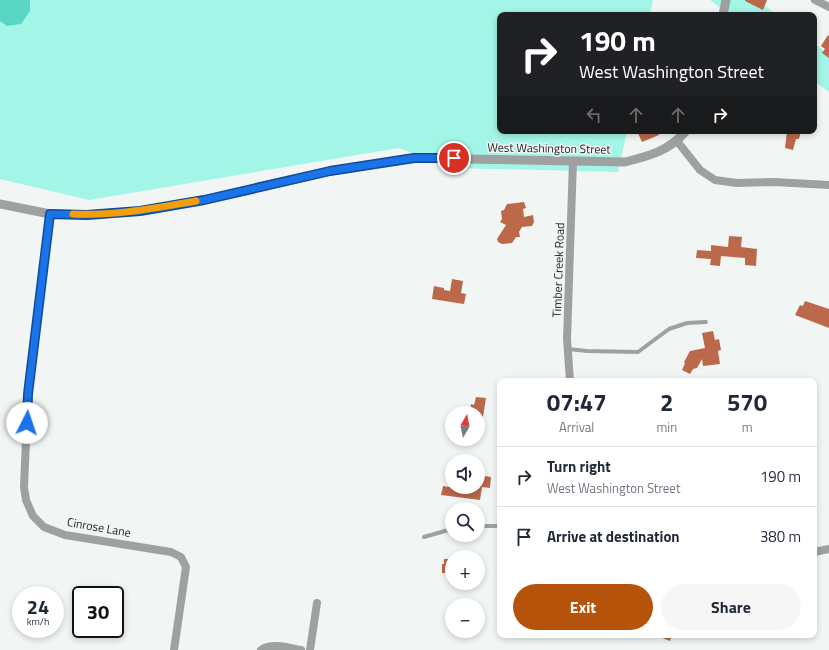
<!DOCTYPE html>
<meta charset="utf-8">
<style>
body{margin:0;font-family:"Titillium Web",sans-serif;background:#f6f6f7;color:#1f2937;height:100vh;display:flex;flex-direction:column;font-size:15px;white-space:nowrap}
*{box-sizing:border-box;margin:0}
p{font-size:13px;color:#747a83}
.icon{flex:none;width:22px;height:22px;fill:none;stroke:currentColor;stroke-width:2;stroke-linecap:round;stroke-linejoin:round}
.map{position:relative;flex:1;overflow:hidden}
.details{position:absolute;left:497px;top:378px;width:320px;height:260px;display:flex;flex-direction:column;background:#fff;border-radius:8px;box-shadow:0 2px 6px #0003}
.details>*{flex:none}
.guide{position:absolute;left:497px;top:12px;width:320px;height:122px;border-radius:8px;box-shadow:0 2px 6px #0003;background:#202124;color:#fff;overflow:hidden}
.needle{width:26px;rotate:10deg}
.buttons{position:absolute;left:445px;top:406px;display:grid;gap:8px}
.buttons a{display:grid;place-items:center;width:40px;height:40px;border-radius:50%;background:#fff;box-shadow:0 2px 6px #0003;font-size:20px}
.speed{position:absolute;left:12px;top:586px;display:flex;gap:8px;font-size:20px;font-weight:700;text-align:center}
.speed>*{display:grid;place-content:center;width:52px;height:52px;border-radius:50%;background:#fff;box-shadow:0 2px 6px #0003;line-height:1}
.speed small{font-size:10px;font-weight:400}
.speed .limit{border:2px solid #111;border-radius:6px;background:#fff;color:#111}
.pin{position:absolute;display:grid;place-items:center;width:34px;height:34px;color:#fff;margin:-17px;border:2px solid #fff;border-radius:50%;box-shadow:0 1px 4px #0007}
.me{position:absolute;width:44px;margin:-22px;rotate:4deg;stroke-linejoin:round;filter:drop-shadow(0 0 3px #0008)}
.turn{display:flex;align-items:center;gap:14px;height:84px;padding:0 16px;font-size:18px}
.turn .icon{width:52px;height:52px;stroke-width:2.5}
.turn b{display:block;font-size:28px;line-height:34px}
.lanes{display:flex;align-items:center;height:38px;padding:0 16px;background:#0003;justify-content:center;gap:20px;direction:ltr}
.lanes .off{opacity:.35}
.eta{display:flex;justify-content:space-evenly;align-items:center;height:68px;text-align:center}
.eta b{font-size:24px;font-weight:700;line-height:28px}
.button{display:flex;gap:8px;margin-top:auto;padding:8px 16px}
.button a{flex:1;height:46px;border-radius:24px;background:#b45309;color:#fff;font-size:16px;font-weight:700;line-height:46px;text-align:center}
.button a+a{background:#f6f6f7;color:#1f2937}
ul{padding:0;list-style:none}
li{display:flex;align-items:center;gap:12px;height:60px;padding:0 16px;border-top:1px solid #e0e1e3}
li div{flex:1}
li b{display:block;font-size:15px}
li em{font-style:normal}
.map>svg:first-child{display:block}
</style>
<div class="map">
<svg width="829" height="650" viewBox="0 0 829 650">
<rect width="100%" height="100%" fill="#f1f6f5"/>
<!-- green -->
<path fill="#a3f5e7" d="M0 0H653L650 15H500V131H627L618 172 453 168 399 148 89 200 0 179Z
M710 0H758L777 15H729Z
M814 43 829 55V92L814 81Z"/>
<!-- water -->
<path fill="#58d7c5" d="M0 0H30V11L21 24 7 26 0 21Z"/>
<!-- building -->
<path fill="#bb684b" d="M745 0H767L763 10 745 1Z
M828 35 829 36V58L822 53 825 49 821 46Z
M637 131H657L659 135 642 142Z
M787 131H801L799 139H796L793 150 785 148Z
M524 202 526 208 523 209 524 217 533 215 534 222 532 226 522 227 519 232 520 237H516L512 243 502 244 498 242 497 239 506 225 500 222 502 219 501 211 504 210 507 204Z
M729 236 742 237 741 247 757 249 756 266 745 265V258L721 256 720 266 710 265 711 259 696 258 697 250 711 251V245L728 247Z
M452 279 463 281 461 293 466 294 464 304 432 299 434 286 444 288V290L450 291Z
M805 301 829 309V328L795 315 800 305 803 306Z
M713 331 715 340 719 339 721 350 718 351 720 364 703 366 702 359 697 368 693 369 690 374 682 370 685 363 684 362 690 351 705 348 702 333Z
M476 397 486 398 482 423 480 422 479 428 478 413H470L471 404 474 405Z
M478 475 491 477 490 488 482 487 480 500 441 495 443 486 461 489 462 487H478Z
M444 559H452V573H442V564H444Z
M661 635H672L670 641 660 637Z"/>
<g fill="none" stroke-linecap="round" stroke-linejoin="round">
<!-- service -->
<path stroke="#9fa1a1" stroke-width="4" d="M568 349 587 351 638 352 669 329 687 323 706 322
M478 526H500
M424 537 452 529"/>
<!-- minor -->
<path stroke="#9fa1a1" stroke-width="8" d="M815 0 829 7
M677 141 700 170 715 180 737 183 774 182 829 185
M50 214 28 394 24 487 26 500 33 516 44 527 65 535 171 552 181 557 186 567 174 650
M570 381 567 339 573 161
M814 552 829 549
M261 650C271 642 290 648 301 650
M310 650 317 603"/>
<!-- tertiary -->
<path stroke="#9fa1a1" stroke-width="9" d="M723 15 726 0
M0 204 50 214 87 215 140 211 205 200 330 171 414 158 625 162C649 156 669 151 686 131"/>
</g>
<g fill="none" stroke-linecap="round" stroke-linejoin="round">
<defs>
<path id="route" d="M27 423 28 394 50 214 87 215 140 211 204 200 330 171 414 158H454"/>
</defs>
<!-- route casing -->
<use href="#route" stroke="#114b97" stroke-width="10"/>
<!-- route -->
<use href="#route" stroke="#1a73e8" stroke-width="7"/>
<!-- slow -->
<path stroke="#f59e0b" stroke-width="7" d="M73 214C115 216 155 208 196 201"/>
</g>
<g text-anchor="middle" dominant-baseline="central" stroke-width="3" stroke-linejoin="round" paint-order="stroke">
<!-- street labels -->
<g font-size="12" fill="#242626" stroke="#f1f6f5">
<text transform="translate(549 148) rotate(1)">West Washington Street</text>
<text transform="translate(558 270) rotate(-88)">Timber Creek Road</text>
<text transform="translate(99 527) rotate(10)">Cinrose Lane</text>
</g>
</g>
</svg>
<div class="buttons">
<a><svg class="needle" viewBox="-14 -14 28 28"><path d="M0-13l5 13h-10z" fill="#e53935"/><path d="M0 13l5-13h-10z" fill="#747a83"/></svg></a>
<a><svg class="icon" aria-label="sound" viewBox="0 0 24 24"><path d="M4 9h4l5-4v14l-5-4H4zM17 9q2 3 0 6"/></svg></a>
<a><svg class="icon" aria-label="search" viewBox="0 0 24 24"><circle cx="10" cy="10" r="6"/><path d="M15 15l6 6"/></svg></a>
<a>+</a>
<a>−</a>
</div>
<div class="speed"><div>24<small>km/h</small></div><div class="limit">30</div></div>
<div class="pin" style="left:454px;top:158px;background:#d93025"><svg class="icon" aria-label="arrive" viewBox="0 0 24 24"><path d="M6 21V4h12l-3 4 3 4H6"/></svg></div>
<svg class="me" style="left:27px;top:423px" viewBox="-20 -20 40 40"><circle r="19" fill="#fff"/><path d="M0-13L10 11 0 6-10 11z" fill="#1a73e8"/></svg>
<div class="guide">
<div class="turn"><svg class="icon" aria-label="right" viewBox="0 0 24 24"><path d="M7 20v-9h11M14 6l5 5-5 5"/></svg><div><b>190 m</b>West Washington Street</div></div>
<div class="lanes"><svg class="icon off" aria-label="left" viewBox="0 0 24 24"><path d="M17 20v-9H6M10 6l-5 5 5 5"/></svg><svg class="icon off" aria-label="ahead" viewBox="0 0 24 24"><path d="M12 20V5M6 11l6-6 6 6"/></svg><svg class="icon off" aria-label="ahead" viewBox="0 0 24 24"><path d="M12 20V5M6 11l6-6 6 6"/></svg><svg class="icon" aria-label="right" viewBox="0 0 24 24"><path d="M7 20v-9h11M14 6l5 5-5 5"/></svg></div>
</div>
<section class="details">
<div class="eta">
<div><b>07:47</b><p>Arrival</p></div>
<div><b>2</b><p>min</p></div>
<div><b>570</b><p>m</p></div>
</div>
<ul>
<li><svg class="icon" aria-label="right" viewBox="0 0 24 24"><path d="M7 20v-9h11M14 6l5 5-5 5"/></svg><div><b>Turn right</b><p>West Washington Street</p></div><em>190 m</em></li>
<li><svg class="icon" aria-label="arrive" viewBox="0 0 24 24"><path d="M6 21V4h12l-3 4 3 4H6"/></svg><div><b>Arrive at destination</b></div><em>380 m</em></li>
</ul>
<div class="button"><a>Exit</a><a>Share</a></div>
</section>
</div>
